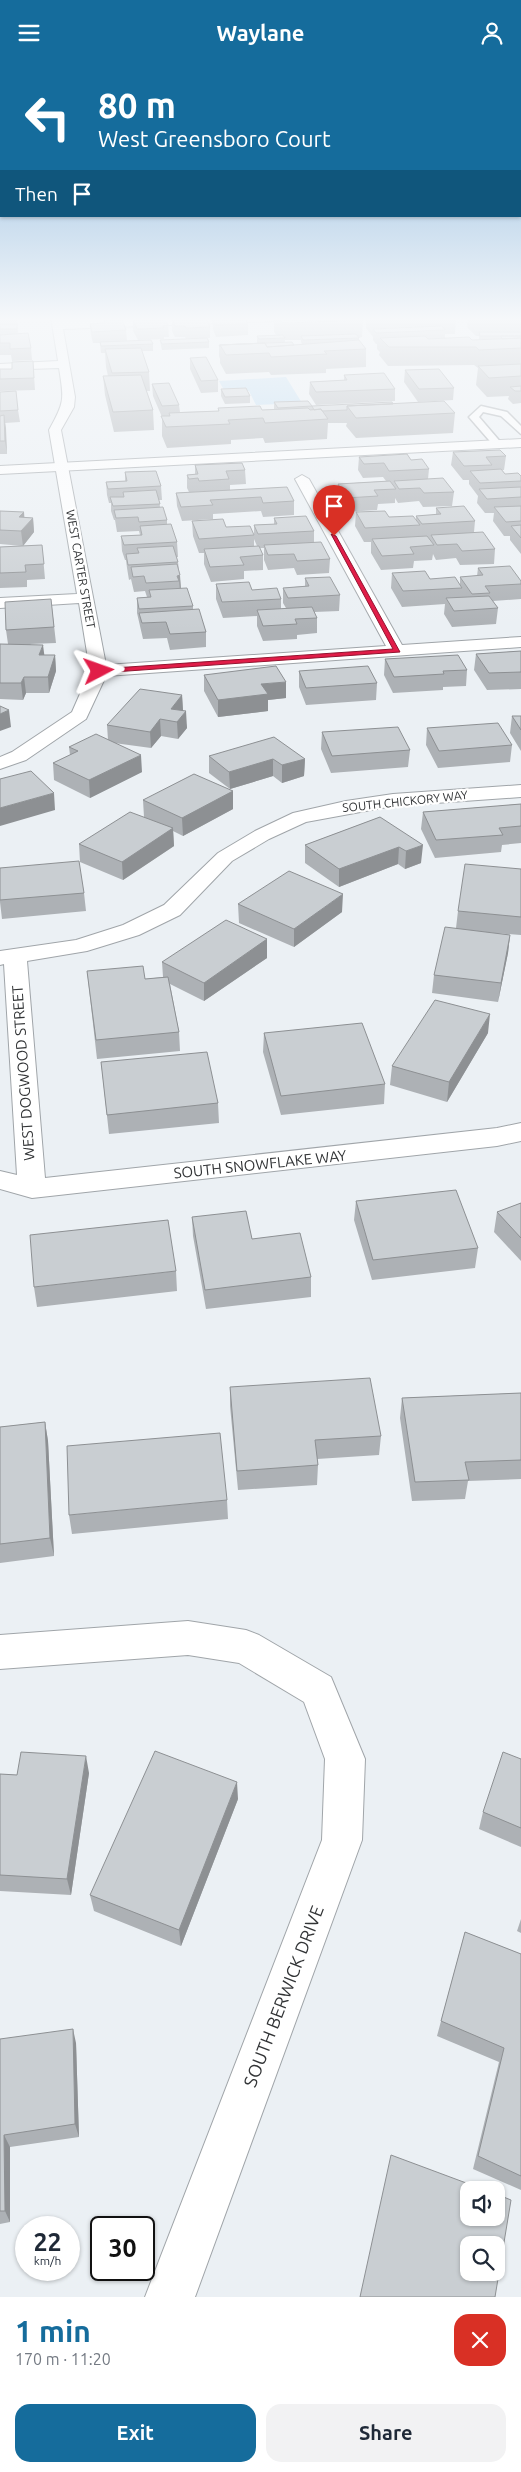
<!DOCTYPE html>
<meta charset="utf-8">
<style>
body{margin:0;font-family:Ubuntu,sans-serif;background:#f2f2f3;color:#1f2937;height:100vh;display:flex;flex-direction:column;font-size:19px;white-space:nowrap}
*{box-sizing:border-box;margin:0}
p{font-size:16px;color:#747a83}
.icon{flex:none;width:28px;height:28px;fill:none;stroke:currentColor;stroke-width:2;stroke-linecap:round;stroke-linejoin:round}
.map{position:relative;height:2232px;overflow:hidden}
.side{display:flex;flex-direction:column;background:#fff;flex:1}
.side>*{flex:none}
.top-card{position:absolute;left:0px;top:0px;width:521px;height:152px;box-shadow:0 1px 4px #0004;background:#156c9c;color:#fff;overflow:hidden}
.fabs{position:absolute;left:460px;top:2116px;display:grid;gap:10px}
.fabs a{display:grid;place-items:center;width:45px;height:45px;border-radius:10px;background:#fff;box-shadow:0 1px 4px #0004;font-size:25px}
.speed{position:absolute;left:15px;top:2151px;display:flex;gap:10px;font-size:25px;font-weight:700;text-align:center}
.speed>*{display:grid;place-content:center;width:65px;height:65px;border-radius:50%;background:#fff;box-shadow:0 1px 4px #0004;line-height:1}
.speed small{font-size:12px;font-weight:400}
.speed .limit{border:2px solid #111;border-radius:8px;background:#fff;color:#111}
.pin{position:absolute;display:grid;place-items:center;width:42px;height:42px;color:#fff;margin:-51px -21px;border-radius:50% 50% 50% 0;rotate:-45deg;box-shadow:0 0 5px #0007}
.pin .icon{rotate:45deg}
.me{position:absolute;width:55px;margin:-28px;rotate:86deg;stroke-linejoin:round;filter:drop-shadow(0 0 4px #0008)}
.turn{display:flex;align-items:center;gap:18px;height:105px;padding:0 15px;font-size:22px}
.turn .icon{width:65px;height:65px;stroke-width:2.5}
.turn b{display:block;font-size:35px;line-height:42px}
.then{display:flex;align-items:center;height:48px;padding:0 15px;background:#0003;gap:10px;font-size:19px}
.round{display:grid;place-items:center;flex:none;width:52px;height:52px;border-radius:15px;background:#f2f2f3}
.head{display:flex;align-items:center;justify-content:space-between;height:85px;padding:0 15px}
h1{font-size:30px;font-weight:600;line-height:38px;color:#156c9c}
.cta{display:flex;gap:10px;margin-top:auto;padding:10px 15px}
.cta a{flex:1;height:58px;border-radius:15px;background:#156c9c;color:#fff;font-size:20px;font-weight:600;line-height:58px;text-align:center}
.cta a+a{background:#f2f2f3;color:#1f2937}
header{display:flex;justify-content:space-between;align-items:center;height:65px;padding:0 15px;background:#156c9c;color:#fff;font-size:22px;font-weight:600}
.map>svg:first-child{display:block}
</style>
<header><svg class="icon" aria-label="menu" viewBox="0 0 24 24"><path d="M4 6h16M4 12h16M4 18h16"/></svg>Waylane<svg class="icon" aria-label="person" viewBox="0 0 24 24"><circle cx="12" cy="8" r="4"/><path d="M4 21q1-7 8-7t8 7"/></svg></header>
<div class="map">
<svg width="521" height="2232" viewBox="0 0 521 2232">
<rect width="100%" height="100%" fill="#ebf0f4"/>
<!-- green -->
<path fill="#b6d8f1" d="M286 312 302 338 256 340 249 326 225 327 219 316Z"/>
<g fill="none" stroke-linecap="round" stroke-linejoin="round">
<defs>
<path id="service" d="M481 341 507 347 521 361V369L501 351 483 347 479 352 503 380 495 382 469 352Z"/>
<path id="minor" d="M51 252 118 254 306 252 301 255 63 264 75 332 74 342 61 365 106 600 386 581 295 414 302 410 309 414 402 580 521 572V582L106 611 86 654 26 695 0 704V692L12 687 72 647 90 606 79 538 0 543V533L77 529 49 365C65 337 64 334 59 303L0 305V299L58 296Z
M521 720V732L393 741 306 757 269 774 232 796 180 850 139 870 87 886 27 896 45 1113 497 1063 521 1058V1076L497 1081 32 1133 0 1124V1106L17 1110 4 899 0 900V886L76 875 123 860 164 840 218 788 255 766 293 748 346 736 393 729Z
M188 1556 246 1565 259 1570 331 1612 365 1694 362 1775 195 2232H145L322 1775 325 1694 304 1637 239 1598 188 1590 0 1604V1570Z"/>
<path id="tertiary" d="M521 374V382L0 409V401Z"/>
</defs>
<!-- service casing -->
<use href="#service" stroke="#a0a5a9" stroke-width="3"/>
<!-- minor casing -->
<use href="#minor" stroke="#a0a5a9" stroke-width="2"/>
<!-- tertiary casing -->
<use href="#tertiary" stroke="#a0a5a9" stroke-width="2"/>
<!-- service -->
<use href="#service" fill="#fff" fill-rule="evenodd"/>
<!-- minor -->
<use href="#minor" fill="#fff" fill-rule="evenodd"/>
<!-- tertiary -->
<use href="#tertiary" fill="#fff" fill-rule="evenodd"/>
</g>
<!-- wall -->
<path fill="#adb1b5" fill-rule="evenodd" d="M0 252H24V253H17L18 269 31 283 32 295 12 296 11 290H0Z
M147 252H164L168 260 169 272H164V274L138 275 133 266V254H147Z
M178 252H205L210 262V273H208L209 277V283L162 285 161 281 160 275 186 274 185 272H175L172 266V254H179Z
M274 252H361L363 255 362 272 359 273V275L366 284V302L326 304V308L271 310 269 307 226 309 220 298V294L219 291V280L257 278V271H277L274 267ZM285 275H301V277L302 279 294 280 285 277Z
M366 252H456L455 269H445V273L472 275H479V271H476L467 262 468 252H521V338L513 339 508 334 509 331 487 332 476 320 478 303 474 300 388 301 379 290 380 287 377 284V279H376L373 275V272L366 263Z
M212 253 248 259V270L216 272 213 264Z
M104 254 126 265 127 276 153 279V286H142L149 307 150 326H146L153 345 154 365 114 367 105 330 103 311H108L106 302 105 288H101L100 278H93L91 270 90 259 104 258Z
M190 293 218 315V327L201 328 190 304Z
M33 296 35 325 0 326V304H12Z
M405 305 454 323 453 335 418 337 404 317Z
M344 310 395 324V336L316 340 309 329 310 317 344 315Z
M152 319 179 340 180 347 218 346V343L262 345 274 344V337L312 341V345V341L393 339 455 348 453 368 356 373 346 361 347 358H328L327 374 265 378 263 373 231 375V379L167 383 162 371V352L153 331Z
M221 324 250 331V338L225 339 221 331Z
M0 327 18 345 20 357 5 358 7 389H0Z
M453 387 506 391 504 405H502L505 409 521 411V489L510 475V471H504L493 456 494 448H485L477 438 478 431 469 419V415H463L451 400Z
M359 392 411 395 429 404 428 414 454 427 452 441 423 442 419 436 398 438 395 433V438L378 439 377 445 346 447 338 433V419L386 416 383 412 363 413 358 405Z
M195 400 245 405 246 419 230 420V425L294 436V450L263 452 261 446 213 449V454L182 456 177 441 176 428 189 427 187 423V410L195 409Z
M125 407 161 421 162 435H159L160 442 167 455V459L177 477 178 492H176L178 497 181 523 193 541V544L206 567V582L170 585 167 573 143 574 137 548V533L147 532 145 526 134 527 131 514 129 515 127 503 126 495H125L122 486 121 471 140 470 139 466 117 467 115 455H114L111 446V438H109L107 430 106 417 125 416Z
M436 443 475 456 474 467 495 484 494 499 460 500 456 493 436 495 433 489 432 495 414 496 413 503 381 505 371 488V477H364L355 461 356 447 389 452 416 455V451L436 450Z
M0 446 24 452 33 453 34 467 23 481 42 480 45 514 27 515V522L0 523V482L22 481 0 479Z
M274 453 314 466V478L330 494 329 508 297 510 294 503 268 505 264 495V483H260L263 490V505L244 506V514L211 517 204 499V488H199L193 471 192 456 226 462 254 470V481H257L254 474V460L274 459Z
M478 503 521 516V534L493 536 498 543 496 559 452 562 444 549 445 539 402 542 391 523 392 508 460 519V512L477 511Z
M305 513 340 530 339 546 314 547 317 553V568L297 570V574L263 576 257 561V551L223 553 216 534V519L252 525 281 534V544L286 543 283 538V523L305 521Z
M51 534 56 578 30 579 44 590H55L56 606 49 628H26L23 635 0 634V579H8L6 565Z
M521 586V624L487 625 474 605 476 589Z
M385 594 467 605 466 621 443 622V625L393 628 384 610Z
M299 606 377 618 376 635 306 640 299 622Z
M204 610 286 633 268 635V646L218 652 204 626Z
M182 630 183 645 187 663 178 674 161 671 151 683 114 678 142 707 90 733 54 715 53 698 70 690 69 682 108 675 107 660Z
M512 651H521V686L510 668Z
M427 663 512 680 510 697 438 703 426 680Z
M322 667 410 685 408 702 331 708 321 684Z
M209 691 305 694 304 711 282 718 273 711 230 724 209 708Z
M233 726V744L183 771 173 766 174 781 123 815 80 797 79 779 144 752 143 735Z
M521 739V778L502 780 501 787 435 793 421 764 423 747Z
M380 752 421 798 405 804 398 799 339 822 305 798V780Z
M0 803 84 828 86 846 2 854 0 837Z
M521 804V870L494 868 510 870 508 888 498 937 432 928 434 910 456 863 458 846Z
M238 839 342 847 294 882 239 858Z
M267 874V893L204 936 170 919 179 967 180 986 97 994 87 906 145 914 163 912 162 897Z
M264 968 385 1019 384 1039 281 1050 263 987Z
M488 968 447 1037 390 1020 392 1001Z
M101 997 218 1038 219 1058 109 1069Z
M356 1136 478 1183 475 1203 372 1215 354 1155Z
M521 1138V1196L494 1167 497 1147Z
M192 1152 252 1174 311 1212V1232L206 1244 193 1171Z
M176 1206 177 1226 37 1242 34 1222Z
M230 1322 381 1371 379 1390 317 1394 318 1400 317 1420 238 1425 230 1341Z
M521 1328V1414L468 1416 465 1434 412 1436 400 1353 402 1333Z
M45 1357 48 1376 54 1491 0 1498V1362Z
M227 1435 228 1454 72 1469 69 1450Z
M521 1694V1782L479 1764 483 1747Z
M89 1708 71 1830 0 1826V1709L17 1710Z
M238 1734 181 1881 94 1846 90 1830Z
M521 1854V1868L517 1866Z
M465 1867 521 1889V2125L473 2104 499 1997 437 1971Z
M0 1974 76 1978 79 2072 10 2082V2157L0 2159Z"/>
<!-- shaded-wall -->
<path fill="#8d9093" d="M4 350 6 363 7 389 5 376Z
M24 447 25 461 19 452Z
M33 453 34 467 23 481 21 466Z
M180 510 181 525 180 526 179 516 177 511Z
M43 580 45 595 39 590Z
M55 590 56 606 49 628 48 612Z
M24 612 26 628 23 635 21 618Z
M286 617V633L268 635V646L218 652V635L261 619Z
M182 630 183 646 171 644Z
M9 645 11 662 0 666V649Z
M186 646 187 663 178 674 177 657Z
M160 654 161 671 151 683 150 667Z
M141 690 142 707 90 733 89 715Z
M273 694V711L230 724 229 707Z
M305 694 304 711 282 718V700Z
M233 726V744L183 771 182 753Z
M54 728 55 745 0 761V743Z
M173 763 174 781 123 815 122 797Z
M423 780 421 798 405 804 406 786Z
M399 782 398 799 339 822V804Z
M343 829 342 847 294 882V864Z
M510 870 508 888 498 937 501 918Z
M267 874V893L204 936V918Z
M490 949 488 968 447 1037 449 1017Z
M45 1357 48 1376 54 1491 50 1473Z
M86 1691 89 1708 71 1830 67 1814Z
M237 1717 238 1734 181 1881 179 1865Z
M73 1964 76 1978 79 2072 75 2059Z
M4 2070 10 2082V2157L5 2146Z"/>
<!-- building -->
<path fill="#c9ced2" stroke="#8d9093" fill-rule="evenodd" d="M148 252H164L168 260 163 261 164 263 137 264 133 254H148Z
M179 252H205L210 262 186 263 185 261H175L172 254H180Z
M244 252 248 259 216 260 212 253Z
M277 252H361L363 255 288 258 280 257Z
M372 252H437L374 255Z
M476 252H521V253H477Z
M104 254H122L126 265 92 267 90 259 105 258Z
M0 259H17V264H0Z
M442 261 445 265 376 268 373 264Z
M479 267H521V271H480Z
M28 268 31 283 10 284V278H0V270Z
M356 269 359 273 303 275 301 271Z
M283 270 285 273 259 274 257 271Z
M425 271 428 274 469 272 472 275 521 273V283L479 285 476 282H389L380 273Z
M501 271H521V273L502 274Z
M207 273 209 277 162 279 160 275Z
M151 275 153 279 101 281 100 277Z
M359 275 366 284 324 286 327 289 271 292 269 288 226 290 220 280 265 278 267 282Z
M292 277 294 280 267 282 265 278 220 280V282L219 280Z
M141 283 149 307 112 308 105 284Z
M206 292 218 315 201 316 190 293Z
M33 296 34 313 0 314V304H12V297Z
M521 299V311L489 313 478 301Z
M439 304 454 323 419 324 405 305Z
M384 308 395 324 316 327 310 317 347 315 344 310Z
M141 310 153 345 113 347 103 311Z
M169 318 179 340 162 341 152 319Z
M521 321V326H515L510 322Z
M246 323 250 331 225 332 221 324Z
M16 326 18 345 0 346V327Z
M308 336 312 341 278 343 274 337Z
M444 336 455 348 356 353 347 341Z
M392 337 393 339 347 341V345L322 346 321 344 314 345 312 341Z
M260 341 262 345 308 343 310 345 321 344 328 354 265 358 263 353 228 355 230 359 166 362 161 351H170L169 348 219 346 218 343Z
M4 350 5 376H0V351Z
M500 385 506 391 486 392 492 400 464 401 453 387Z
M407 389 411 395 422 394 429 404 389 406 384 398 364 399 359 392Z
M242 398 245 405 226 406 229 414 199 416 198 413 189 414 187 410 198 409 195 400Z
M501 404 505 409 518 408 521 411V416L480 418 470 406Z
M156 406 161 421 108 424 106 417 127 416 125 407Z
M443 413 454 427 424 428 420 423 399 424 394 416Z
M390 416 396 424 374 425 378 431 346 433 338 419Z
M287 422 294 436 263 438 261 432 210 435 213 440 181 442 176 428Z
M521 422V432L487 434 479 424Z
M156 425 160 439 113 441 110 432H124L123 427Z
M464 441 475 456 422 459 416 451 441 449 436 443Z
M521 441V456L506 457 494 442Z
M163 442 167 455 139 457 138 452 116 453 114 445Z
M0 446 24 447 19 452 33 453 21 466 0 465Z
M385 446 389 452 413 451 420 460 365 463 356 447Z
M306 451 314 466 258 469 254 460 277 459 274 453Z
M223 454 226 462 250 461 254 470 199 474 192 456Z
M171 459 177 477 124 480 121 471 142 470 140 461Z
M521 460V473L511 461Z
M483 467 495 484 462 486 457 479 437 480 431 470Z
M427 471 434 480 410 482 414 489 382 491 372 474Z
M321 477 330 494 297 496 294 489 268 490 264 480Z
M42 480 44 499 25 500 26 507 0 508V482Z
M173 481 178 497 128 500 126 489 139 488 137 483Z
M259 481 263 490 240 492 244 500 210 502 204 484Z
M177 499 180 510 177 511 179 516 146 518 144 511 133 512 131 502Z
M510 501 521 516V519L485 521 490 528 472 529 460 512 483 510 478 503Z
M425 506 430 514 455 512 462 523 403 526 392 508Z
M330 512 340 530 288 533 283 523 309 521 305 513Z
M249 517 252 525 277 523 281 534 222 537 216 519Z
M187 523 193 541 139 544 137 533 151 532 149 525Z
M489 531 498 543 454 546 446 533Z
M51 534 54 562 6 565 5 537Z
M312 542 317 553 295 554 297 559 263 561 257 545Z
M199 544 206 567 170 569 166 557 142 558 139 548Z
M0 579 43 580 39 590H55L48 612H24L21 618H0Z
M521 586V607L489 608 476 589Z
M458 590 467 605 443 606 444 609 394 612 385 594Z
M276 601 286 617 261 619 268 629 218 635 204 610Z
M368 601 377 618 306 623 299 606Z
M140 624 182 630 171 644 186 646 177 657 160 654 150 667 107 660Z
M0 641 9 645 0 649Z
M512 651H521V665Z
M498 658 512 680 439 686 427 663Z
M398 662 410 685 332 691 322 667Z
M96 669 141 690 89 715 53 698 78 686 69 682Z
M274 672 305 694 282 700 273 694 229 707 209 691Z
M31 706 54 728 0 743V714Z
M194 709 233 726 182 753 143 735Z
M521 739V761L499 763 503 770 436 775 423 747Z
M130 747 173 763 122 797 79 779Z
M380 752 423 780 406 786 399 782 339 804 305 780Z
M79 796 84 828 0 835V803Z
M465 799 521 804V852L458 846Z
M289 806 343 829 294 864 238 839Z
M226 855 267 874 204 918 162 897Z
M445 862 510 870 501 918 434 910Z
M143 901 145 914 168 912 179 967 96 975 87 906Z
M435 935 490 949 449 1017 392 1001Z
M362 958 385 1019 281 1031 264 968Z
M207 987 218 1038 107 1050 101 997Z
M456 1125 478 1183 373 1195 356 1136Z
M521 1138V1173L497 1147Z
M246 1146 252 1174 300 1168 311 1212 205 1225 192 1152Z
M168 1155 176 1206 34 1222 30 1170Z
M370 1313 381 1371 315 1375 318 1400 237 1406 230 1322Z
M521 1328V1395L465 1397 469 1415 415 1417 402 1333Z
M45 1357 50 1473 0 1479V1362Z
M220 1368 227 1435 69 1450 67 1381Z
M155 1686 237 1717 179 1865 90 1830Z
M21 1687 86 1691 67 1814 0 1810V1709L17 1710Z
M503 1687 521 1694V1763L483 1747Z
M465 1867 521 1889V2111L478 2091 504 1983 441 1956Z
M73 1964 75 2059 4 2070 5 2146H0V1974Z
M391 2090 485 2125H469V2152H496V2129L511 2135 495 2232H360ZM469 2180H496V2208H469Z"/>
<!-- sky -->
<linearGradient id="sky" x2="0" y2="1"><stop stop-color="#84b3dc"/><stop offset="0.45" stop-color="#f6f8fa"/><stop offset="1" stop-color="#f6f8fa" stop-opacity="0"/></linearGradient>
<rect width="521" height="565" fill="url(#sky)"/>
<!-- route -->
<path fill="#e11d48" stroke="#92132f" d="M331 469 336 471 400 587 99 608 95 606 99 604 393 584Z"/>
<g text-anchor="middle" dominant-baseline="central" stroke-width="4.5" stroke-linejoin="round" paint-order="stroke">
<!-- far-street labels -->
<g font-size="12" fill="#323436" stroke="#fff">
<text transform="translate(81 504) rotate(80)">WEST CARTER STREET</text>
<text transform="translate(405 736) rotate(-6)">SOUTH CHICKORY WAY</text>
</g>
<!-- street labels -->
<g font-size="15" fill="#323436" stroke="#fff">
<text transform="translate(23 1008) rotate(-94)">WEST DOGWOOD STREET</text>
<text transform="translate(260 1099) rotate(-6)">SOUTH SNOWFLAKE WAY</text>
</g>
<!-- near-street labels -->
<g font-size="18" fill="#323436" stroke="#fff">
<text transform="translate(283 1931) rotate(-69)">SOUTH BERWICK DRIVE</text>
</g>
</g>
</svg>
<div class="fabs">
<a><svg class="icon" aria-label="sound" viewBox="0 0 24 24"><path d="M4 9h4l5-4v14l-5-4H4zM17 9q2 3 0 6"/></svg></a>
<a><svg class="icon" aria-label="search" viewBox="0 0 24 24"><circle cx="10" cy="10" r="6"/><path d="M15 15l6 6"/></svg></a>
</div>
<div class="speed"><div>22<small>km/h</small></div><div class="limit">30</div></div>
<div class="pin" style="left:334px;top:471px;background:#d93025"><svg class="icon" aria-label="arrive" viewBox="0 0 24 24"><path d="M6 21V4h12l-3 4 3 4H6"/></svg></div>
<svg class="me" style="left:99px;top:606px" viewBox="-20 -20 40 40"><path d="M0-17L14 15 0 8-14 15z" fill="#e11d48" stroke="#fff" stroke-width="4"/></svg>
<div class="top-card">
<div class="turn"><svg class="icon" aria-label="left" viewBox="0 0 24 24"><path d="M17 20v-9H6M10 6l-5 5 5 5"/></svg><div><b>80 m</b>West Greensboro Court</div></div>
<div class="then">Then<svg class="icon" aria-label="arrive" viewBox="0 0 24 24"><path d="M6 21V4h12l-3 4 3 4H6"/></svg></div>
</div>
</div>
<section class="side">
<div class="head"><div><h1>1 min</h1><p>170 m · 11:20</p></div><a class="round" style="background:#d93025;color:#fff"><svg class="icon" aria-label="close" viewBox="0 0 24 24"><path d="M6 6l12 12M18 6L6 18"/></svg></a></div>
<div class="cta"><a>Exit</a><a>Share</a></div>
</section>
